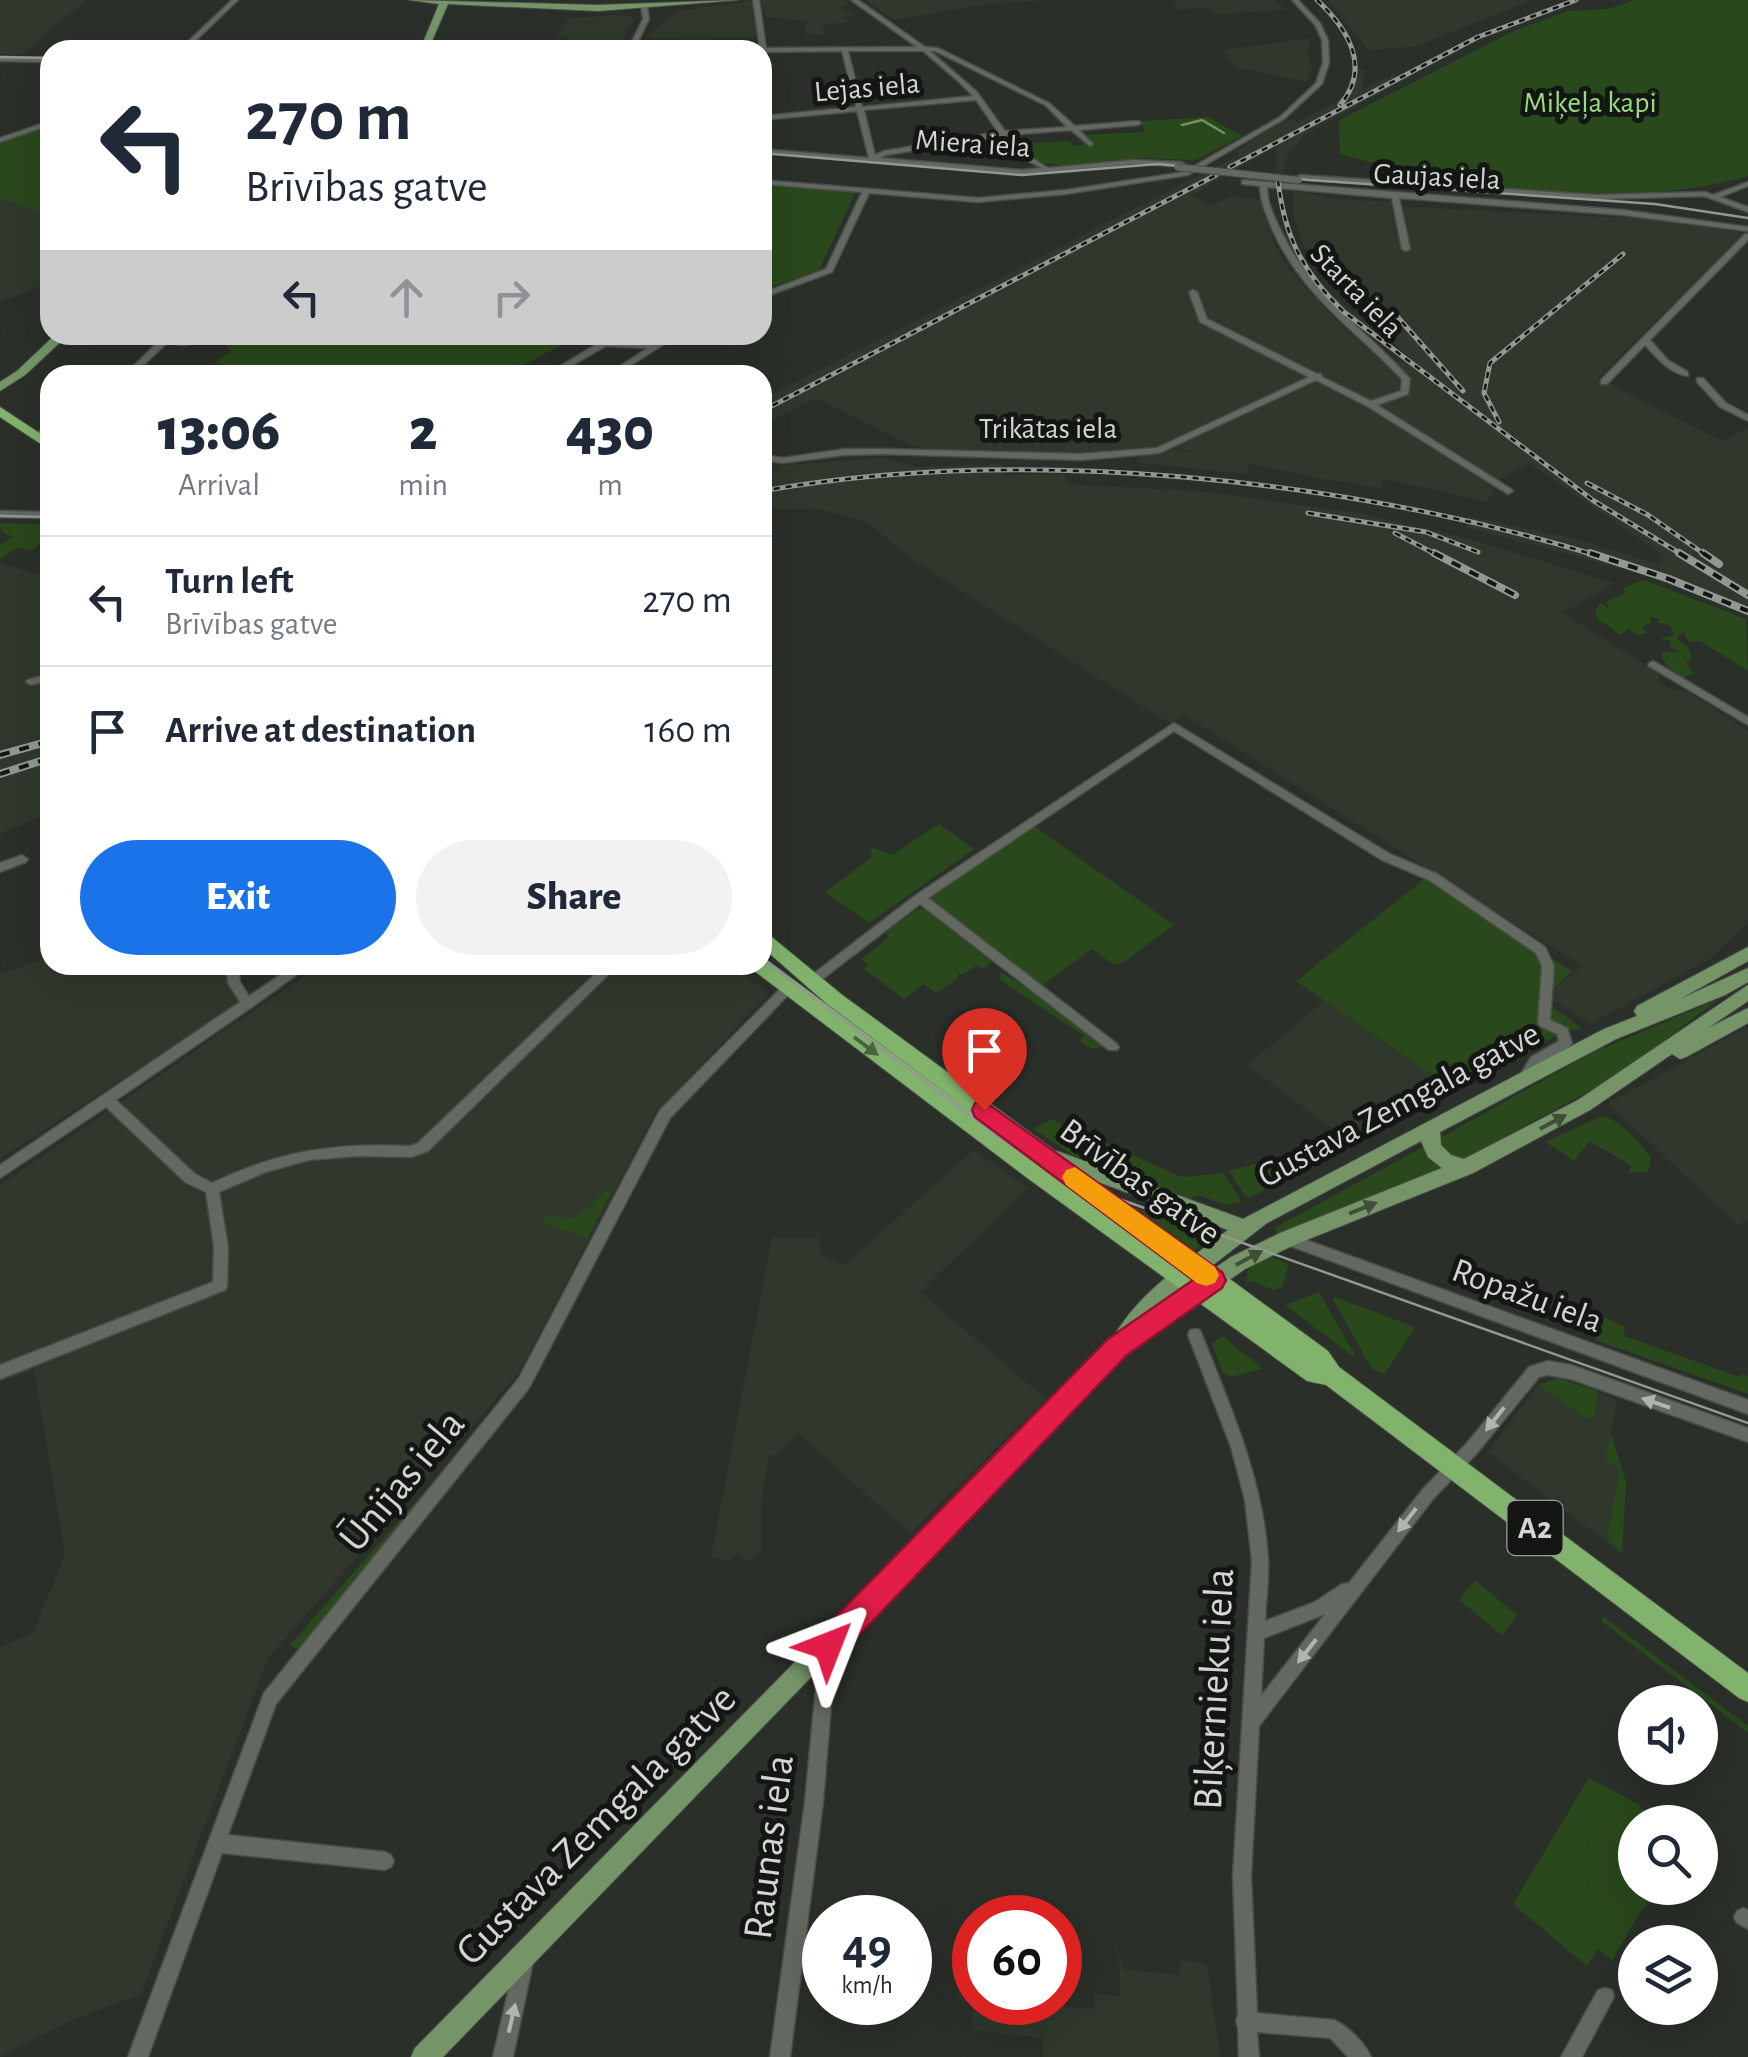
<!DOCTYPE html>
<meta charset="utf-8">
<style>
body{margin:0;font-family:"Alegreya Sans",sans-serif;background:#f2f2f3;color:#1f2937;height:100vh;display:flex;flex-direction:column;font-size:38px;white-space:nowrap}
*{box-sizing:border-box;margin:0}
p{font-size:32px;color:#747a83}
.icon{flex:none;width:55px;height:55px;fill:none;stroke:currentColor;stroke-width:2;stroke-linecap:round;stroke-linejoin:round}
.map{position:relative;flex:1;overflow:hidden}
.details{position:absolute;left:40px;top:365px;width:732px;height:610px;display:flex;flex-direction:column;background:#fff;border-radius:30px;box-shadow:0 10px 40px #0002}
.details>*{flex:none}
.guide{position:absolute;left:40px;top:40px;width:732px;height:305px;border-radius:30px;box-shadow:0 10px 40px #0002;background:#fff;color:#1f2937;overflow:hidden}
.fabs{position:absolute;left:1618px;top:1685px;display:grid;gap:20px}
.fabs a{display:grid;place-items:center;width:100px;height:100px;border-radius:50%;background:#fff;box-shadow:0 10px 40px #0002;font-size:50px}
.speed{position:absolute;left:802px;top:1895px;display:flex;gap:20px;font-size:50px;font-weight:700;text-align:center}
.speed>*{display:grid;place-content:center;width:130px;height:130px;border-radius:50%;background:#fff;box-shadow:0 10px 40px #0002;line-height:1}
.speed small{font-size:25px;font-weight:400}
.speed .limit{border:15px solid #d22;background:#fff;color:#111}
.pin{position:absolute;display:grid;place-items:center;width:85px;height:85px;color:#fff;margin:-102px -42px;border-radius:50% 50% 50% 0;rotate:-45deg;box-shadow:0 0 10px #0007}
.pin .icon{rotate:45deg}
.me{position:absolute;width:110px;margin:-55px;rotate:45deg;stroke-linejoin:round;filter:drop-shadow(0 0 8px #0008)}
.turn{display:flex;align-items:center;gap:35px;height:210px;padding:0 40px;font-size:45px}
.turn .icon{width:130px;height:130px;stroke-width:2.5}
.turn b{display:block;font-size:70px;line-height:85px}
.lanes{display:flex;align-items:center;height:95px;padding:0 40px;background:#0003;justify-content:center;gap:50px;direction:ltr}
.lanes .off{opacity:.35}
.eta{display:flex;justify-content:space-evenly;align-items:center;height:170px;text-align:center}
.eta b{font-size:60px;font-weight:800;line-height:70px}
.cta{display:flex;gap:20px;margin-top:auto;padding:20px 40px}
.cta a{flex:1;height:115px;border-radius:60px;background:#1a73e8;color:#fff;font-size:40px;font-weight:800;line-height:115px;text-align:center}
.cta a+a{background:#f2f2f3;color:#1f2937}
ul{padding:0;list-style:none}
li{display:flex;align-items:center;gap:30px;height:130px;padding:0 40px;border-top:2px solid #e0e1e3}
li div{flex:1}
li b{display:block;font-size:38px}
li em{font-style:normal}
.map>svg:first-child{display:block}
</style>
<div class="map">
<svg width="1748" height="2057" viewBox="0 0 1748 2057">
<rect width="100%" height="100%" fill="#2a2f29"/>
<!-- built -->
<path fill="#30382d" d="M0 0H86L23 55 0 54Z
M762 0H847L850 4 842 6V9L856 15 845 17 850 23 823 24 824 34 806 35 805 25 812 22 765 17Z
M866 0H1053L994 3 894 20Z
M1172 0H1274L1287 10 1218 14 1208 7 1178 10Z
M1328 0H1533L1414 47 1368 50Z
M747 1 753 2 757 15V37L645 38 675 12Z
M618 15 631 16 635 20 621 41 567 42 568 37 556 36 568 18Z
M1310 38 1307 56 1311 57 1308 65H1313L1307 82 1234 67 1222 50Z
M1353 70H1365L1362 90 1393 74 1407 78 1305 135 1286 157 1282 184 1275 183 1276 146 1193 195 1211 205 1232 196 1260 199 1275 245 1289 269 1334 318 1385 364 1404 362 1338 308 1309 279 1286 242 1276 188 1281 189 1286 227 1294 249 1318 283 1439 383 1353 307 1303 244 1294 218 1292 191 1337 199 1392 202 1394 206 1645 219 1744 233 1598 378 1723 441 1748 428V614L1639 573 1465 527 1468 516 1576 539 1659 564 1666 557 1529 463 1489 485 1495 489 1487 502 1385 479 1381 488 1317 478 1176 448 1059 457 927 449 910 445 815 398 763 425V399L1239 155 1236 151 1287 119 1297 122 1333 104 1345 94Z
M0 198 50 216V283L0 302Z
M1173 449 1249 462 1246 474 1139 463 1140 454Z
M883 458 916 467 1003 464 1005 475 1065 474 1067 484 1210 492 1370 515 1473 540 1615 583 1563 613 1660 674 1658 680 1667 688 1688 692 1748 731V922L1710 959 1590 1024 1547 996 1582 966 1184 715 1170 724 910 558 870 524 821 509H763L762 467Z
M0 562 50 579V813L0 834Z
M50 956V965H239L242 986 250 996 0 1159V974Z
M320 965H731L769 994 655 1113 518 1374 268 1658 141 1994 72 2020 0 2057V1647L33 1633 65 1555 34 1370 0 1382V1185Z
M1324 1001 1453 1090 1341 1141 1335 1131 1247 1065Z
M1748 1027V1219L1737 1225 1608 1103Z
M974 1150 1028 1188 920 1292 1046 1399 910 1533 798 1434 775 1455H769L761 1506V1552L749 1563 738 1553 729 1562 711 1557 772 1237 820 1238V1253L843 1266Z
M1558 1378 1617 1400 1611 1434 1626 1482 1622 1554 1488 1452 1538 1385Z
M1119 1953 1124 1970 1180 1974V1960L1207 1964 1220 2057H1043V2038L972 2030 973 2002 957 2000 956 1994 973 1995 974 1981 975 2002 1056 2003V2006L1094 2009 1095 1994 1120 1996Z"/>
<!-- green -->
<path fill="#29481b" d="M1634 0H1748V176C1622 212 1464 190 1340 154L1339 120 1516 30 1568 11 1608 9Z
M1208 117 1242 136 1196 160 1140 158 1066 166 1037 162 1021 144 1069 141 1075 146 1092 143 1086 135 1144 132 1142 121Z
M50 125V216L0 198V142Z
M762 183 855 193 819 270 763 290Z
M211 335H581L504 375H235L215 362 231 352 225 344 205 339Z
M0 523 50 524V536L31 551 18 547 0 559V546L12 536 2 532Z
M1644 580 1746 619 1748 671 1700 641 1689 642 1683 632 1676 639 1688 647 1692 658 1686 663 1694 673 1682 678C1673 673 1664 665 1661 653L1679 651 1671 648 1670 641 1659 639 1674 635 1670 625 1657 623 1660 619 1650 617 1651 623 1641 627 1647 633 1638 635 1629 629 1620 635 1597 618 1595 610 1601 603 1609 609 1606 602 1625 593 1623 588Z
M939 824 974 849 869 923 825 892 872 857 870 847 892 855Z
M1034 826 1174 925 1123 963 1113 964 1092 949 1041 986 928 898Z
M1427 877 1572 971 1543 1000 1583 1029 1556 1031 1558 1035 1446 1095 1440 1090 1449 1087 1296 981Z
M918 909H924L992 962 983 969 977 965 962 975 958 973V978L937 993 923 984 904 999 864 969 868 965 861 959 889 937 885 933Z
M1001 972 1059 1009 1101 1042V1047L1092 1049 1080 1042 1083 1035C1054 1015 1027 999 999 979Z
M1719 999 1622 1073 1464 1159 1440 1151V1138L1590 1054Z
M1602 1116C1622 1121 1639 1142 1651 1158L1648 1172 1628 1173 1631 1166 1590 1141 1574 1161 1545 1142Z
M1051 1119 1182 1177 1223 1173 1242 1202 1227 1205 1198 1195 1188 1200 1077 1158 1033 1129Z
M1341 1141 1344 1145 1250 1198 1245 1196 1229 1171Z
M1423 1147 1443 1168 1279 1234 1274 1228Z
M607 1191 611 1192 587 1238 541 1222 549 1214C576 1229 587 1204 607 1191Z
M1123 1203 1214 1236 1191 1254Z
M1269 1256 1289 1264 1282 1287 1273 1290 1251 1281 1246 1284 1248 1269Z
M1319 1292 1355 1355 1352 1356 1285 1305Z
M1335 1297 1415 1327 1385 1374 1372 1369 1333 1300Z
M1600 1315 1625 1327 1624 1336 1740 1377 1742 1374 1748 1376V1394L1595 1340 1596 1331 1601 1332Z
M1222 1336 1259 1365 1261 1369 1231 1377 1223 1373 1212 1344Z
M1558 1378 1598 1391 1594 1418 1579 1417 1581 1414 1538 1385Z
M1611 1434 1626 1482 1622 1554 1607 1538 1620 1467 1605 1460Z
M446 1467 451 1471 303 1646 296 1649 290 1645Z
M1475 1580 1517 1615 1502 1635 1459 1600Z
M1604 1617 1748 1726V1733L1601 1621Z
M1589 1778 1638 1804 1656 1822H1635V1888H1666L1640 1912 1612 1961 1598 1949 1587 1966 1513 1904Z"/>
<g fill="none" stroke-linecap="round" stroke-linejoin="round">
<!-- stream -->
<path stroke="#719363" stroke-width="2.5" d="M1182 125 1202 120 1224 133"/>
<defs>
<path id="minor" d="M232 0H238L186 50H179Z
M753 0H759L766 48 917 47 851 0H858L925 47 938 48 1049 103 1075 126 1138 121 1141 123 1138 125 1079 130 1093 144 1090 146 1071 130 1007 135 1029 156 1048 168 1134 160 1181 162 1185 164 1181 166 1134 164 1022 174 762 153V149L869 158 857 111 762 120V116L856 107 842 51 763 52 762 50H740L743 48H760ZM848 51H923L957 80 973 96 862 107ZM930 51H935L1045 105 1067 127 1005 131 977 92ZM976 100 998 132 884 151 875 155 864 110ZM1001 136 1024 159 1042 168 1022 170 880 158 886 155Z
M1292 0H1298L1320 23 1328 40 1329 63 1322 84 1284 119 1188 175 1066 194 978 202 869 193 832 272 762 298V293L826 269 862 192 762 184V180L978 198 1066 190 1184 172 1280 117 1316 83 1323 63 1322 40 1315 25Z
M644 4 647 6 649 19 634 50H628L643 19 641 6Z
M0 57 50 58V62L0 61Z
M50 121V125L0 142V138Z
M1300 175 1596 195 1705 192 1713 195 1748 182V186L1720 197 1748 207V212L1704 196 1596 199 1297 179 1296 177Z
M1242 180 1623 210 1748 227V231L1623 215 1399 198 1410 249 1406 251 1402 249 1392 198 1267 187C1267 203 1274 217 1281 231 1312 297 1364 327 1410 379L1408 394 1377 405 1511 489 1513 491 1508 494 1367 406 1316 380 1159 453 1081 460 884 454 845 455 782 463 762 460V454L782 458 845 449H884L1081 454 1157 448 1309 377 1200 322 1189 292 1193 290 1197 292 1207 319 1317 374H1321L1322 377 1371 401 1401 391 1402 379C1354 329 1303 296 1273 231 1267 216 1260 202 1260 186L1242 184Z
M1745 234H1748V240L1650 340 1668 360 1688 372V376C1670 374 1657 358 1645 345L1607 384H1601V380Z
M134 335 163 337 165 335H174L171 338 190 343 186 345 167 343 133 375H124L158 342 134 338Z
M668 335H678L616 375H606L648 348 606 346 555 375H545L602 341 655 343Z
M1697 378H1703L1726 403 1748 415V421L1720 407 1697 382Z
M50 426V432L35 439 31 436Z
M0 511 50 512V518L0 517Z
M1653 661 1748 717V725L1649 666 1648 664Z
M50 674V680L31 685 26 682 27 680Z
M1174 723 1390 854 1437 874 1545 947 1554 966 1550 1020 1567 1028 1572 1043 1570 1046 1539 1065 1530 1081H1520L1519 1077 1531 1057 1559 1041 1557 1034 1540 1026 1538 1023 1542 966 1536 953 1429 880 1382 860 1174 731 928 898 1117 1044 1119 1047 1117 1050H1109L920 904 816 984H808L806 981 808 978 916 895Z
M22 855 28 859 26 862 0 872V863Z
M226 965H238L240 982 249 996 295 965H310L252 1007 116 1100 195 1174 212 1183C282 1150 334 1143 411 1146L418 1143 599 970 595 965H609L613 970 428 1151 412 1157 357 1156 309 1160 266 1172 219 1192 228 1247 227 1286 225 1290 0 1379V1365L213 1282 214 1247 206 1192 185 1182 106 1107 0 1178V1165L240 1002 228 983Z
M789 982 795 987 793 990 670 1118 529 1388 276 1704 228 1835 385 1852 391 1855 394 1861 391 1867 385 1870 222 1853 148 2057H128L264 1693 519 1378 660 1110 785 984Z
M1287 1233 1748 1400V1414L1282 1243 1280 1239 1282 1235Z
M1195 1329 1200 1330 1202 1335C1231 1408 1263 1479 1268 1559 1269 1579 1266 1601 1265 1621L1315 1602 1342 1584 1349 1583 1423 1489 1467 1443 1529 1367 1548 1361 1571 1365 1748 1428V1442L1571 1379 1548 1375 1539 1377 1477 1453 1433 1499 1259 1726 1251 1876 1257 2013 1334 2020C1348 2026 1365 2043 1371 2057H1348L1330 2038 1257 2032 1259 2057H1239L1238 2028 1236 2021 1238 2015 1233 1876 1252 1561 1245 1500 1231 1447 1188 1335 1190 1330ZM1325 1614 1261 1696 1264 1638Z
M828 1637 834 1639 836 1645 823 1802 790 2057H770L805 1802 820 1645 822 1639Z
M1743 1908 1748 1910V1929L1737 1923 1734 1917 1737 1911Z
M524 1953 531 1955 533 1962 513 2057H493L515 1962 517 1955Z
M1605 1988 1612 1990 1614 1997 1582 2057H1561L1598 1990Z"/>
<path id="major" d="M409 0 598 5 738 0 598 11 448 4 428 50H420L439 4Z
M55 335H68L25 375 0 391V382L17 371Z
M1748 947V961L1680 999 1748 968V982L1725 995 1616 1039 1440 1132 1441 1145 1451 1155 1464 1159 1578 1100 1748 985V1001L1708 1028 1748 1008V1023L1686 1057 1680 1059 1672 1054 1590 1110 1473 1173 1294 1245 1245 1269 1125 1353 443 2057H411L415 2048 1111 1341C1138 1292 1185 1263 1228 1230L1050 1164 1048 1159 1050 1154 1057 1151 1243 1219 1604 1029 1637 1016 1634 1011 1637 1006ZM1421 1141 1428 1157 1442 1168 1280 1233 1231 1257 1163 1304 1267 1223Z"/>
<path id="highway" d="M0 407 50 440V450L0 417Z
M762 929 841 994 1328 1351 1339 1367 1748 1673V1702L1739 1698 1326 1385 1307 1381 1030 1180 753 970 750 965H762V959L767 960 1060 1178 827 1004 762 947Z"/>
</defs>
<!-- minor casing -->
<use href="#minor" stroke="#484c47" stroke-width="3"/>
<!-- major casing -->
<use href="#major" stroke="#484c47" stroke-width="2"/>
<!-- highway casing -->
<use href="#highway" stroke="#484c47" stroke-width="2"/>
<!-- minor -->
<use href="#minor" fill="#636961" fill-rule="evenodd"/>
<!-- major -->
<use href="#major" fill="#759568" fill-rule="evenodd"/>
<!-- highway -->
<use href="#highway" fill="#81b36d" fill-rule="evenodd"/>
<!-- tram -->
<path stroke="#949893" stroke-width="2.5" d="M0 57 50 58
M762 153 1022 175 1158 164 1309 180 1655 204 1748 218
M0 516 50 517
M762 959 999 1137 1063 1179 1748 1423"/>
<defs>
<path id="rail-far1" d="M1317 0C1348 29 1372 68 1340 105
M1230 167 1478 37 1576 0
M1278 180C1284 236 1303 273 1344 312L1594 501 1684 556
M1351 288 1362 311 1376 324
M1394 313 1463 391
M762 411 1216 175
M1499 422 1484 393 1490 363 1623 254
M1587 483 1648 515 1707 556
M762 491C1024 445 1344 478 1598 556
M1308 513 1426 532 1478 552
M1395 533 1439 556"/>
<path id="rail" d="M1434 553 1515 595
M1590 553 1669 579 1748 611
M1679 553 1748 595
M1703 553 1719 564
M0 755 50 741
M0 774 50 758"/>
</defs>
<!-- rail-far1 casing -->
<use href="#rail-far1" stroke="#949893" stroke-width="5"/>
<!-- rail casing -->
<use href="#rail" stroke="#949893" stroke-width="8"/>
<!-- rail-far1 -->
<use href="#rail-far1" stroke="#141613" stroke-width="2.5" stroke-dasharray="6" stroke-linecap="butt"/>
<!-- rail -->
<use href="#rail" stroke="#141613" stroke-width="4" stroke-dasharray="10" stroke-linecap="butt"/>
<defs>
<path id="minor-bridge" d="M1177 167 1299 180"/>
</defs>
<!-- minor-bridge casing -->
<use href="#minor-bridge" stroke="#484c47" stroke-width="8" stroke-linecap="butt"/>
<!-- minor-bridge -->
<use href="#minor-bridge" stroke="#636961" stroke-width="6"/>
</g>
<!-- one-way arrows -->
<defs><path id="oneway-solid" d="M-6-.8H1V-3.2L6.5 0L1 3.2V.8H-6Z" transform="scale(2.5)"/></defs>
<use fill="#4a6440" href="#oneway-solid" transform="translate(866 1046) rotate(37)"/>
<g fill="#404f39">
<use href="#oneway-solid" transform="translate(1553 1122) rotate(-28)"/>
<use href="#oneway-solid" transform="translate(1363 1208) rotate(-22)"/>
<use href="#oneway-solid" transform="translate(1249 1258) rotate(-28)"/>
</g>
<g fill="#b1b5af">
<use href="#oneway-solid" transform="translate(1656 1403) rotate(-161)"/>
<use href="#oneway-solid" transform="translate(1495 1419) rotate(128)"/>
<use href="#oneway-solid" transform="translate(1407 1520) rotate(128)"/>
<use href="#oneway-solid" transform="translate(1307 1651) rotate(128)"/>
<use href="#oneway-solid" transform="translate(512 2018) rotate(-77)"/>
</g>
<!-- route -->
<path fill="#e11d48" stroke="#92132f" stroke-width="2.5" d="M984 1101 1222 1272 1226 1280 1222 1288 1127 1355 839 1656 828 1660 818 1656 814 1646 818 1635 1108 1339 1193 1280 975 1117 972 1110 975 1103Z"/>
<!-- slow -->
<path fill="#f59e0b" d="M1075 1167 1215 1267 1219 1275 1215 1283 1206 1286 1197 1283 1066 1185 1062 1177 1066 1170Z"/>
<g text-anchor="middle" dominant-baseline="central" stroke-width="10" stroke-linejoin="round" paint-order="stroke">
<!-- far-street labels -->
<g font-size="30" fill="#d2d5d1" stroke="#141613">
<text transform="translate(867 88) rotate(-5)">Lejas iela</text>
<text transform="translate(973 144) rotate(4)">Miera iela</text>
<text transform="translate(1437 177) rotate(3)">Gaujas iela</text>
<text transform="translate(1356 291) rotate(46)">Starta iela</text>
<text x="1048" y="429">Trikātas iela</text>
</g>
<!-- far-park labels -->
<g font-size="30" fill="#99dc7f" stroke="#141613">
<text x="1590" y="103">Miķeļa kapi</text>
</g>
<!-- shield labels -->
<rect fill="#141613" stroke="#999c98" stroke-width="2.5" x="1507.5" y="1501" width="55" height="54" rx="8"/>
<g font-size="32" font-weight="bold" fill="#d2d5d1">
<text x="1535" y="1528">A2</text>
</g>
<!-- street labels -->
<g font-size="35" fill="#d2d5d1" stroke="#141613">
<text transform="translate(1399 1105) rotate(-28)">Gustava Zemgala gatve</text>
<text transform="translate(1140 1182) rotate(36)">Brīvības gatve</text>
<text transform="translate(1527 1296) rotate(20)">Ropažu iela</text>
</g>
<!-- near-street labels -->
<g font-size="42" fill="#d2d5d1" stroke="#141613">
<text transform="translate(402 1481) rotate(-50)">Ūnijas iela</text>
<text transform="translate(1214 1689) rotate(-87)">Biķernieku iela</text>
<text transform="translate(596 1825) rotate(-45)">Gustava Zemgala gatve</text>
<text transform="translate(769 1847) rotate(-83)">Raunas iela</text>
</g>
</g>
</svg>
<div class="fabs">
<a><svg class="icon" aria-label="sound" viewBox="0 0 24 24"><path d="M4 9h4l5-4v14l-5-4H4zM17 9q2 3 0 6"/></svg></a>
<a><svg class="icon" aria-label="search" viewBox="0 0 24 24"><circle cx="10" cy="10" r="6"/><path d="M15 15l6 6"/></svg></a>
<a><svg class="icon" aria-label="layers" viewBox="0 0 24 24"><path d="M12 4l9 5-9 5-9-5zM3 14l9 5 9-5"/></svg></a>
</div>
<div class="speed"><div>49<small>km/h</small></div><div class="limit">60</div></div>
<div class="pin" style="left:984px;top:1110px;background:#d93025"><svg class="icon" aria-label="arrive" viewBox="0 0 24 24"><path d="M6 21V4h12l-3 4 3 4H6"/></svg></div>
<svg class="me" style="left:828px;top:1646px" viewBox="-20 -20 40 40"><path d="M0-17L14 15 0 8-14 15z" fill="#e11d48" stroke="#fff" stroke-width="4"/></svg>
<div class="guide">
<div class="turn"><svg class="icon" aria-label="left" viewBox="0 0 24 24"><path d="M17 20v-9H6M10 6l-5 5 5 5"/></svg><div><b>270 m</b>Brīvības gatve</div></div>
<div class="lanes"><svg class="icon" aria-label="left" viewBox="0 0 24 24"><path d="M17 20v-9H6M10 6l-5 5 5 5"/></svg><svg class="icon off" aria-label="ahead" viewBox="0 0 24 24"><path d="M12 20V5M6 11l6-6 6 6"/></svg><svg class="icon off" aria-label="right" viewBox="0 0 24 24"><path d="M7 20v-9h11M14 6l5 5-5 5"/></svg></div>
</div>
<section class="details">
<div class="eta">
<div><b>13:06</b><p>Arrival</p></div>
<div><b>2</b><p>min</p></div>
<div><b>430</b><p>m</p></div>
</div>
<ul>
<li><svg class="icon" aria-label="left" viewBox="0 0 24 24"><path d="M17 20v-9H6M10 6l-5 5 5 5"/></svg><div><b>Turn left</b><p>Brīvības gatve</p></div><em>270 m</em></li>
<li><svg class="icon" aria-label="arrive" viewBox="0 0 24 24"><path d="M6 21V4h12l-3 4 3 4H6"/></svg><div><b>Arrive at destination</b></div><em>160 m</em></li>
</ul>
<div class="cta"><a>Exit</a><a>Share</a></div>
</section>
</div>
